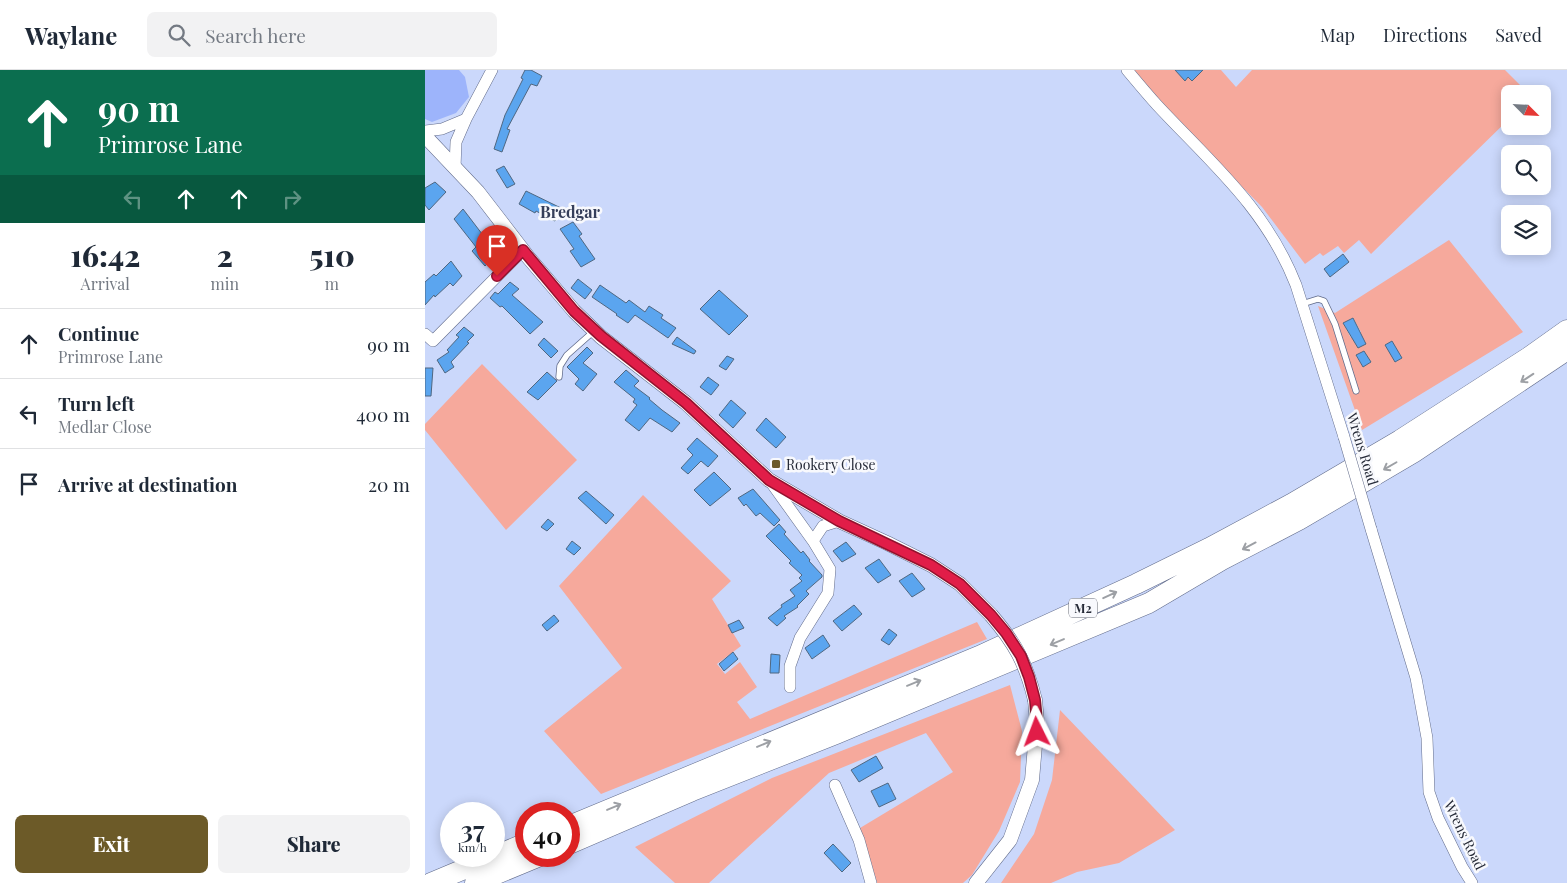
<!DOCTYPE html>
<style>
body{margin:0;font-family:"Playfair Display",serif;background:#f2f2f3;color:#1f2937;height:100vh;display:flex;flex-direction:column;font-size:19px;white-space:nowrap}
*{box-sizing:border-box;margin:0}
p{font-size:16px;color:#747a83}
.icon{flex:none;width:28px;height:28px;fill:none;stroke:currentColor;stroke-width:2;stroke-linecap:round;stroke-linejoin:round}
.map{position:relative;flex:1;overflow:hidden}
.panel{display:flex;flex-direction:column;background:#fff;width:425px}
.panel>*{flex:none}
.banner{background:#0b6e4f;color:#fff;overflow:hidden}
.needle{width:32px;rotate:114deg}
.controls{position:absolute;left:1076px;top:15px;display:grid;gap:10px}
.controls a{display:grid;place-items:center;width:50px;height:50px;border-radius:8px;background:#fff;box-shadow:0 2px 12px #0003;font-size:25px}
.speed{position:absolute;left:15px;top:732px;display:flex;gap:10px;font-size:25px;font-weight:700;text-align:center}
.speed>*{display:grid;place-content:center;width:65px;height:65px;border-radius:50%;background:#fff;box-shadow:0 2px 12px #0003;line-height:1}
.speed small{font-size:12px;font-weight:400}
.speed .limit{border:8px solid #d22;background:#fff;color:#111}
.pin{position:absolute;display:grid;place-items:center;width:42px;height:42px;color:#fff;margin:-51px -21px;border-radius:50% 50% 50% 0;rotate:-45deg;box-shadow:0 0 5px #0007}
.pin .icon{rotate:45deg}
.me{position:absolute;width:55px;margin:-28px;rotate:357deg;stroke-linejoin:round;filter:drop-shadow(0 0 4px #0008)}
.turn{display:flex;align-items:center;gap:18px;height:105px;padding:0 15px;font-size:22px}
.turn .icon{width:65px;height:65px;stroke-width:2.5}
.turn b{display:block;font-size:35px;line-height:42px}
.lanes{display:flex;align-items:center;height:48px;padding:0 15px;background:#0003;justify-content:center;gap:25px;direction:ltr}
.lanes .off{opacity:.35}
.eta{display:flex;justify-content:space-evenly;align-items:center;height:85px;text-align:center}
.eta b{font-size:30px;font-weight:800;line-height:35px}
.action{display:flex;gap:10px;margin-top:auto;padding:10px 15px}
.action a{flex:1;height:58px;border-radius:8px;background:#6c5a28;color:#fff;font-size:20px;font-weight:800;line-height:58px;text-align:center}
.action a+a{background:#f2f2f3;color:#1f2937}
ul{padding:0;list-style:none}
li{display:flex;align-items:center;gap:15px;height:70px;padding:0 15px;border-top:1px solid #e0e1e3}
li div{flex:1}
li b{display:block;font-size:19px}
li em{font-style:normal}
header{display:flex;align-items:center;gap:30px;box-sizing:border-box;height:70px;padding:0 25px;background:#fff;border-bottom:1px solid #e0e1e3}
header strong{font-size:24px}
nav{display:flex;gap:28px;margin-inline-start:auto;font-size:18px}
.search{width:350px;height:45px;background:#f2f2f3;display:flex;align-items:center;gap:12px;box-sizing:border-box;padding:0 18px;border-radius:8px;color:#747a83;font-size:19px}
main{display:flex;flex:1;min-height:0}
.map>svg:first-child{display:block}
</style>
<header>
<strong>Waylane</strong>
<div class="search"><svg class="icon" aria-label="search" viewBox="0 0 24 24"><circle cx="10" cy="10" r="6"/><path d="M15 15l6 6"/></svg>Search here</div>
<nav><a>Map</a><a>Directions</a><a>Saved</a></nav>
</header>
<main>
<section class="panel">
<div class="banner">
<div class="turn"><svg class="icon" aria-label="ahead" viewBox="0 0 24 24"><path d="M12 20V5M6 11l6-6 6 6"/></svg><div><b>90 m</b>Primrose Lane</div></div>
<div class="lanes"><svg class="icon off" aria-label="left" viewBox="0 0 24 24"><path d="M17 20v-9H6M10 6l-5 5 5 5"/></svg><svg class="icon" aria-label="ahead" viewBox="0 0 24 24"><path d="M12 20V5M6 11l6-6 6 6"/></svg><svg class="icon" aria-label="ahead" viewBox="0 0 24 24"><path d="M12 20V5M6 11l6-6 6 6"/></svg><svg class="icon off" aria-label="right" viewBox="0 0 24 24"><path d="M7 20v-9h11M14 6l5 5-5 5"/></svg></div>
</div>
<div class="eta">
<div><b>16:42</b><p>Arrival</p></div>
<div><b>2</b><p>min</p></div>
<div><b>510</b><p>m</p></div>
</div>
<ul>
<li><svg class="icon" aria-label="ahead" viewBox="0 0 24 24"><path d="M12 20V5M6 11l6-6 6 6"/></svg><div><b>Continue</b><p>Primrose Lane</p></div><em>90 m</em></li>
<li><svg class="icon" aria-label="left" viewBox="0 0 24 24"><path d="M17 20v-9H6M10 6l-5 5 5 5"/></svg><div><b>Turn left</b><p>Medlar Close</p></div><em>400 m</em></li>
<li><svg class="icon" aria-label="arrive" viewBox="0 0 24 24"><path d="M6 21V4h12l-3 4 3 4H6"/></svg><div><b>Arrive at destination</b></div><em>20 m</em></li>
</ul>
<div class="action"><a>Exit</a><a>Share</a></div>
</section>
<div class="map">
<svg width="1142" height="813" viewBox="0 0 1142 813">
<rect width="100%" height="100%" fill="#cbd8fb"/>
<!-- green -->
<path fill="#f6a99c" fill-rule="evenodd" d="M708 0H796L811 17 827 0H1080L1104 24H1085V48L946 184 934 170 919 183 913 176 898 186 895 183 880 194 837 137 766 65Z
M1024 170 1098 262 937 360 893 236 910 243ZM928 248 936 262 926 268 918 253ZM967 271 977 288 971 292 960 275ZM939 281 946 292 938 297 931 286Z
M57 294 152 390 81 460 0 360V354Z
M218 425 306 511 287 529 316 576 292 594 300 604 315 592 332 617 312 632 325 649 552 552 562 569 176 724 119 661 197 598 134 516Z
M585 615 597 661 595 712 574 761 547 805 538 813H452L435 758 528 702 501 663 404 703 284 813H250L210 777 347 708Z
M635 640 750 760 694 793 652 802 626 813H576L609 764 627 710Z"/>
<!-- water -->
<path fill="#9db4fb" d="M0 0H34L40 7 44 27 31 43 7 52 0 49Z"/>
<!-- building -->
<path fill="#5ba5ef" stroke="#4f6781" d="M100 0H106L117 6 112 16 106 14 82 59 85 60 77 82 69 79 80 45 98 9 96 8Z
M750 0H778L767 11 763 7 760 11Z
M79 96 90 114 82 118 71 100Z
M10 112 21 122 4 140 0 135V118Z
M101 121 138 139 130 151 111 141 110 143 94 134Z
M38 139 67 177 68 176 73 183 60 196 47 181 51 177 29 149Z
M148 152 157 164 154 166 170 189 156 197 145 181 149 179 135 159Z
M918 184 924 192 905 207 899 199Z
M26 191 37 206 28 216 25 213 10 227 9 225 0 235V212L9 204 11 206Z
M153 209 167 220 160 229 146 218Z
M85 212 94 219 87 225 118 252 105 264 77 236 75 237 65 228 70 222 73 224Z
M175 215 201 233 204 230 220 242 224 236 238 245 236 248 251 258 243 268 210 245 203 253 191 245 192 244 167 227Z
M294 220 323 246 304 265 275 239Z
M928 248 941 274 933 278 918 253Z
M39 257 49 265 42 272 44 273 26 292 29 297 20 303 12 290 24 282 22 280 34 267 31 265Z
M252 267 271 281 269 284 247 274Z
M119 268 133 281 126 288 113 275Z
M967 271 977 288 970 292 960 275Z
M162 277 168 283 158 293 172 304 158 321 150 314 154 309 142 297Z
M939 281 946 292 938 297 931 285Z
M302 286 309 289 301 300 294 296Z
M0 298H8L6 326H0Z
M201 300 214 311 209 316 225 328 224 329 237 340 255 353 247 362 225 348 214 361 200 350 212 335 208 332 210 329 189 312Z
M122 302 132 311 113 330 102 322Z
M283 307 294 315 286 325 275 317Z
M306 330 321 343 308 358 294 345Z
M341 348 361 367 351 378 331 360Z
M272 368 293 386 283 397 276 391 263 404 256 398 268 385 262 379Z
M289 402 306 419 285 436 269 420Z
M328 419 355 450 349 456 335 443 331 446 321 434 319 436 313 428Z
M161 421 189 445 181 454 153 428Z
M123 449 129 454 122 461 116 457Z
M354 454 361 462 359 464 376 483 378 481 385 490 384 491 397 505V507L381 521 384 524 372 536 373 537 359 546 361 548 352 556 343 548 357 537 356 535 370 526 365 520 377 511 374 508 377 505 364 493 366 491 341 466Z
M147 471 156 478 149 485 141 479Z
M421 472 431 484 417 492 408 481Z
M454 489 466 505 453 513 440 498Z
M487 503 500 519 487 527 474 511Z
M429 535 437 544 417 561 408 551Z
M129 545 134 551 122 561 117 555Z
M314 550 319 558 307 563 303 555Z
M464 559 472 565 464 575 456 570Z
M398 565 405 576 387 589 380 578Z
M308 582 313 589 299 601 294 594Z
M346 584 355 585 354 603H345Z
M451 686 458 698 434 712 426 700Z
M463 713 471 729 454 737 446 721Z
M408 774 426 793 417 802 399 783Z"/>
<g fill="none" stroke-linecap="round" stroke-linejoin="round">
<defs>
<path id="service" d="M877 234 893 229 899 231 910 254 931 321
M134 307 135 296 142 285 169 261"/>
<path id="minor" d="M702 0C712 12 722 24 732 35 786 93 841 138 871 215L919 367
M0 61 17 59 41 49 67 0
M30 98 31 72 41 49
M0 264 8 271 98 180
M345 411 388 471 405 499 403 523 375 568 365 596V617
M946 459 991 608 1002 668 1004 722 1013 748 1037 797 1047 813
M388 471 398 456 414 451
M410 715 434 770 446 813"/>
<path id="tertiary" d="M0 66 53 122 103 187 149 241 176 267 261 333 344 410 414 451 462 473 506 495 535 514 566 545
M551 813 585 770 607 710 612 652 610 630"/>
<path id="motorway" d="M144 756 554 586 711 514 784 478 866 434 975 370 1104 287 1142 260
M144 774 267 721 411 664 724 533 797 490 874 450 988 383 1142 280
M6 813 101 773
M50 813 115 786"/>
</defs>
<!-- service casing -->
<use href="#service" stroke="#626c8b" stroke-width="7"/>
<!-- minor casing -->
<use href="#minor" stroke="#626c8b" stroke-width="12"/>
<!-- tertiary casing -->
<use href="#tertiary" stroke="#626c8b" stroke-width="15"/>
<!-- motorway casing -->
<use href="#motorway" stroke="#626c8b" stroke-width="21"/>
<!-- service -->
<use href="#service" stroke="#fff" stroke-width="5.5"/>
<!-- minor -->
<use href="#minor" stroke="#fff" stroke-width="11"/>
<!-- tertiary -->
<use href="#tertiary" stroke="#fff" stroke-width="14"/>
<!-- motorway -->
<use href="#motorway" stroke="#fff" stroke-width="20"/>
<defs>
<path id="minor-bridge" d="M919 367 946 459"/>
<path id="tertiary-bridge" d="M566 545C590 573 601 593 610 630"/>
</defs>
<!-- minor-bridge casing -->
<use href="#minor-bridge" stroke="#626c8b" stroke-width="12" stroke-linecap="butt"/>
<!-- tertiary-bridge casing -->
<use href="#tertiary-bridge" stroke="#626c8b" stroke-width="15" stroke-linecap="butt"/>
<!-- minor-bridge -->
<use href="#minor-bridge" stroke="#fff" stroke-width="11"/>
<!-- tertiary-bridge -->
<use href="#tertiary-bridge" stroke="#fff" stroke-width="14"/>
</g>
<!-- one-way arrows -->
<defs><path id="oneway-shaft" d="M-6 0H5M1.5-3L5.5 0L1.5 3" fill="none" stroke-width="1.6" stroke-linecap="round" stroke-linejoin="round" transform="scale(1.25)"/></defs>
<g stroke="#9da0a5">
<use href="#oneway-shaft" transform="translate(1102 308) rotate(147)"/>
<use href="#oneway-shaft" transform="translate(965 396) rotate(150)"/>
<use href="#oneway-shaft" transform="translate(824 476) rotate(152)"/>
<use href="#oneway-shaft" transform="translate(685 525) rotate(-25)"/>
<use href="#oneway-shaft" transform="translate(632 572) rotate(157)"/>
<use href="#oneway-shaft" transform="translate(489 613) rotate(-22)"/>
<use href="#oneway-shaft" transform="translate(339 674) rotate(-23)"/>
<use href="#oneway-shaft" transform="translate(189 737) rotate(-23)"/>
</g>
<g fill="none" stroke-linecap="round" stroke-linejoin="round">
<defs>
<path id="route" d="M72 206 98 180 149 241 176 266 261 333 344 410 414 451 506 495 535 514 566 545 581 563 596 586 604 607 610 630 612 652V662"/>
</defs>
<!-- route casing -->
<use href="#route" stroke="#92132f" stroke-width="12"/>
<!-- route -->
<use href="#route" stroke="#e11d48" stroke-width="9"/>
</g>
<!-- markers -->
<rect fill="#6c5a28" stroke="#f8f9fd" stroke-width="2" x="346" y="389" width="10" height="10" rx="2.5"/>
<g text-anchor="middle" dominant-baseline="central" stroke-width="5" stroke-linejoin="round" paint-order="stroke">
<!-- shield labels -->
<rect fill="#f8f9fd" stroke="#656973" stroke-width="1" x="644" y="528.5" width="28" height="19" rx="4"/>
<g font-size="12" font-weight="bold" fill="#262b38">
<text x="658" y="538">M2</text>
</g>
<!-- street labels -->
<g font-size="14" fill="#262b38" stroke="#f8f9fd">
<text transform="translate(938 379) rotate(73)">Wrens Road</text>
<text transform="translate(1040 765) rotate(64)">Wrens Road</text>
</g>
<!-- poi labels -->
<g font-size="14" fill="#262b38" stroke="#f8f9fd" text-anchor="start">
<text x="361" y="394">Rookery Close</text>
</g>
<!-- quarter labels -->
<g font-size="16" font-weight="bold" fill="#353e5a" stroke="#f8f9fd">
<text x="145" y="141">Bredgar</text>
</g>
</g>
</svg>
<div class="controls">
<a><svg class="needle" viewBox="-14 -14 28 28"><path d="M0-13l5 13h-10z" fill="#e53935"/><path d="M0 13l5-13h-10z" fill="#747a83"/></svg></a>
<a><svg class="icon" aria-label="search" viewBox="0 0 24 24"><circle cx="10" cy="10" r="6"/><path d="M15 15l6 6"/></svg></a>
<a><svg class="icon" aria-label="layers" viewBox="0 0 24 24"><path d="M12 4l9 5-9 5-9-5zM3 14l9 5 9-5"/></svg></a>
</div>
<div class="speed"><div>37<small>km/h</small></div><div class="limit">40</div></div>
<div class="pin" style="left:72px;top:206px;background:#d93025"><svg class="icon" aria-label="arrive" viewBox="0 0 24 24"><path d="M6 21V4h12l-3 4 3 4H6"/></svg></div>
<svg class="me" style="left:612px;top:662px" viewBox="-20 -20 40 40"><path d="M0-17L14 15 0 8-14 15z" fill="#e11d48" stroke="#fff" stroke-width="4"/></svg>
</div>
</main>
